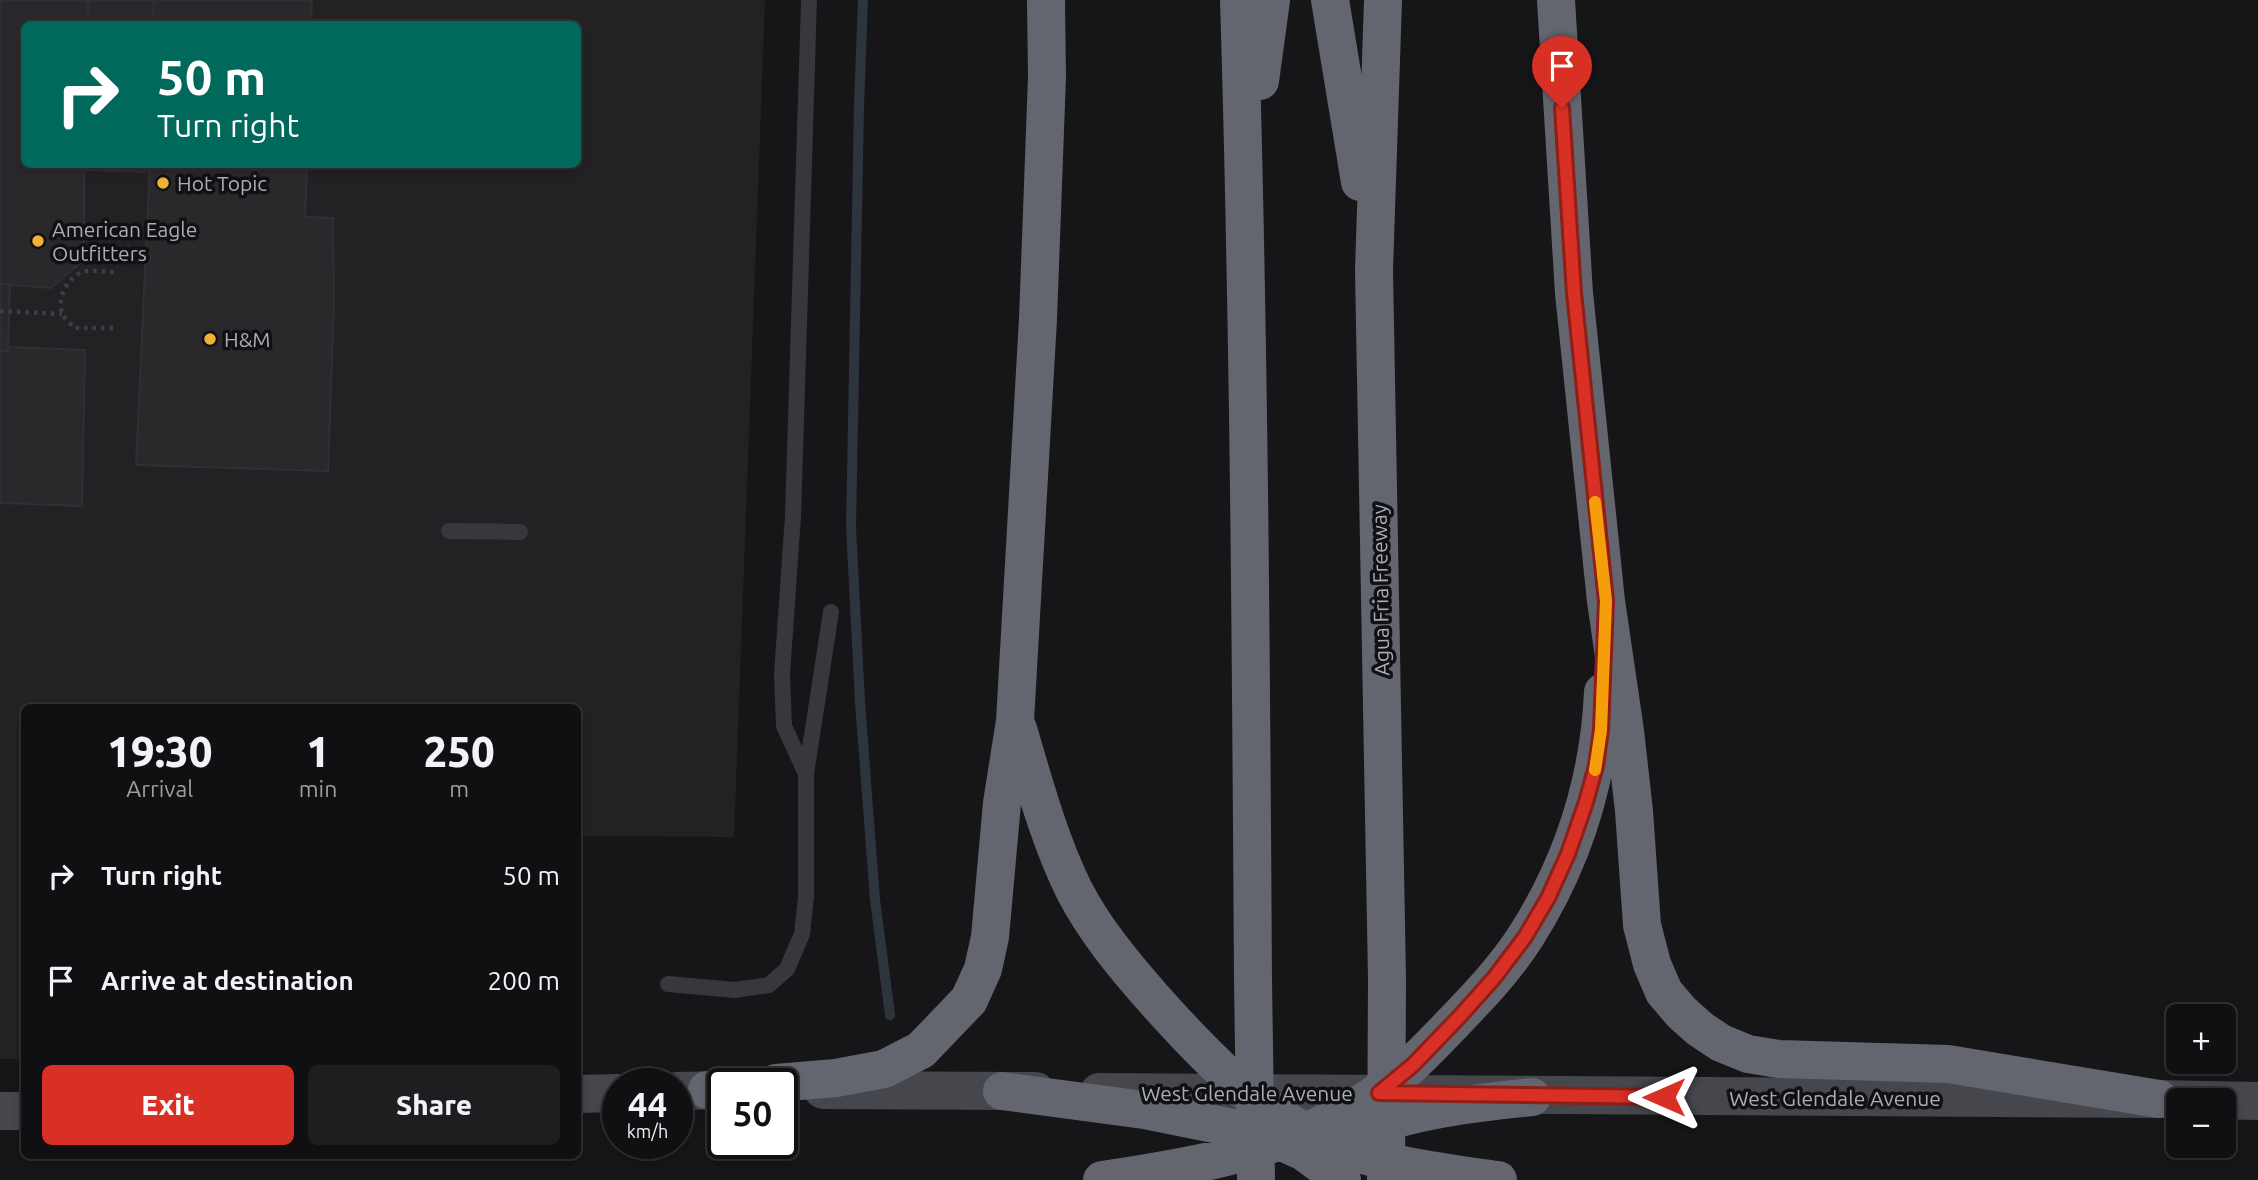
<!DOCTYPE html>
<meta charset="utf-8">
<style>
body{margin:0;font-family:Ubuntu,sans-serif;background:#1e1e20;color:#f1f3f6;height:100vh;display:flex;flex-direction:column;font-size:26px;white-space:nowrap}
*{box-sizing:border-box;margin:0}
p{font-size:23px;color:#9c9d9f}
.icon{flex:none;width:38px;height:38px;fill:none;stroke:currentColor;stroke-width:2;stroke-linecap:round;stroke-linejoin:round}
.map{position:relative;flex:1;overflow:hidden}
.side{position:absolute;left:21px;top:704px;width:560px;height:455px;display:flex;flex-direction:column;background:#101012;border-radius:10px;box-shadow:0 4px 10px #0003,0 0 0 2px #303032}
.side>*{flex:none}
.top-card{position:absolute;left:21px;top:21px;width:560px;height:147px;border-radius:10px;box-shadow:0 4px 10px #0003,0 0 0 2px #303032;background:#00695c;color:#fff;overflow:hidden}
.fabs{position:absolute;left:2166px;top:1004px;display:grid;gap:14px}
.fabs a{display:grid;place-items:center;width:70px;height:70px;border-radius:10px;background:#101012;box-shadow:0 4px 10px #0003,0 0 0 2px #303032;font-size:35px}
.speed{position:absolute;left:602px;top:1068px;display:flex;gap:14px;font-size:35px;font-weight:700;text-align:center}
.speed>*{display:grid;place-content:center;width:91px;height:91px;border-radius:50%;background:#101012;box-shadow:0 4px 10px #0003,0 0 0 2px #303032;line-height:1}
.speed small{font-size:18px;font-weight:400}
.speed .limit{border:4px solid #111;border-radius:10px;background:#fff;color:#111}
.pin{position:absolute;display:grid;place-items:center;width:60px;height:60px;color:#fff;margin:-72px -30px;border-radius:50% 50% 50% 0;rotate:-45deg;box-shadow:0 0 7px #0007}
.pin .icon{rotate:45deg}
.me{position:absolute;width:77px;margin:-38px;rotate:270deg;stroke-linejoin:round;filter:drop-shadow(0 0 5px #0008)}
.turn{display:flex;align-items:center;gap:24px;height:147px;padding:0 21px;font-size:32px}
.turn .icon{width:91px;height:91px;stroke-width:2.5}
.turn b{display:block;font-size:49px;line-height:60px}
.eta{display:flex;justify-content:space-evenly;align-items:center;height:119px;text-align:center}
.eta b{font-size:42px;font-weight:800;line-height:49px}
.primary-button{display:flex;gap:14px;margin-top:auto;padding:14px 21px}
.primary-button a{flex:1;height:80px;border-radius:10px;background:#d93025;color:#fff;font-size:28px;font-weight:800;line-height:80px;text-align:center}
.primary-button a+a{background:#1e1e20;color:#f1f3f6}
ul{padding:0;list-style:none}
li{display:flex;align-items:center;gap:21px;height:105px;padding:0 21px}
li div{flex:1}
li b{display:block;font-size:26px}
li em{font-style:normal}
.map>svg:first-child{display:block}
</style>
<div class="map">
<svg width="2258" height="1180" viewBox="0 0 2258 1180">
<rect width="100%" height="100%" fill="#161618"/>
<!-- built -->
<path fill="#222225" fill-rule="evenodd" d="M0 0H765L734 837 578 836V707H24V1059H0ZM24 24H578V164H24Z"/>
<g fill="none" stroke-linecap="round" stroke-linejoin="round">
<!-- stream -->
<path stroke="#2c353c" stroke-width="10" d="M863 0 859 106 851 527 860 702 875 900 890 1015"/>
</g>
<!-- building -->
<path fill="#29292c" stroke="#303034" stroke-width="2" d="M0 0H88V24H24V164H84V260L51 288 0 284Z
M88 0H154L153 24H88Z
M154 0H312L311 24H153Z
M84 164H150V172L84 170Z
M150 164H307L305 217 333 218 334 303 328 471 136 465Z
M0 284H10L8 351 0 350Z
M8 347 85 350 82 506 0 503V351H9Z"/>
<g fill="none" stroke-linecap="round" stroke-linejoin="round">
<!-- path -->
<path stroke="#3d3f44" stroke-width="4.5" stroke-dasharray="3.5 5" stroke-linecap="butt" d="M0 311 62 314
M113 328H74C71 324 65 319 63 315 55 299 69 274 86 271 95 270 106 272 114 272"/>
<!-- lane -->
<path stroke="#37383d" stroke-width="16" d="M449 531 520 532
M806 774 784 726 782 674 793 516 809 0
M668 984 735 990 769 985 787 969 802 934 806 897V774L831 612"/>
<!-- secondary -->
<path stroke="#45474d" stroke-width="38" d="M823 1090 1036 1091
M677 1091 723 1090
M1099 1092C1453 1095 1806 1098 2159 1099L2258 1101
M578 1094 618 1093
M0 1111H24"/>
<!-- highway -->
<path stroke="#63666e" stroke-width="38" d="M1239 0C1249 327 1251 654 1253 980
M1330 0 1360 182
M1383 0 1374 270 1387 979
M1556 0 1574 293 1606 601 1625 731 1634 811 1642 925 1652 964 1664 992 1682 1013 1700 1029 1721 1043 1748 1054 1779 1059 1948 1064 2159 1099
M1260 81 1271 0
M1018 729C1034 783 1049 839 1074 890 1094 929 1123 964 1152 997 1200 1051 1259 1114 1327 1142 1381 1165 1440 1172 1498 1180
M776 1083 836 1078 884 1069 921 1050 969 1000 983 969 990 937 1002 803 1015 721 1038 319 1047 77 1046 0
M707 1090 723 1088
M1002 1091 1144 1110 1248 1131 1280 1141 1304 1152 1342 1180
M1356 1132C1413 1110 1472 1103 1532 1097
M1102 1180C1182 1168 1268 1154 1341 1115 1387 1091 1415 1063 1451 1025 1477 998 1505 969 1526 936 1573 862 1599 779 1603 692"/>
<!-- highway-bridge -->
<path stroke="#63666e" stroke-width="38" d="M1253 980 1256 1180
M1386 1180 1387 979"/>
</g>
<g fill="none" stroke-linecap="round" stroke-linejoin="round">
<defs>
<path id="route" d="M1562 108 1574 293 1606 601 1601 730 1596 766 1586 802 1568 854 1548 898 1525 937 1494 978 1461 1015 1413 1065 1379 1093 1664 1097"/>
</defs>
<!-- route casing -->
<use href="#route" stroke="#8d1f18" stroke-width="18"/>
<!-- route -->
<use href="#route" stroke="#d93025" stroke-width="12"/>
<!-- slow -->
<path stroke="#f59e0b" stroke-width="12" d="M1595 770 1601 730 1606 601 1595 502"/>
</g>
<!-- markers -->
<g fill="#f2b134" stroke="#111113" stroke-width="2.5">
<circle cx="163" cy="183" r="7"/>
<circle cx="38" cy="241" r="7"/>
<circle cx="210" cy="339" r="7"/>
</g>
<g text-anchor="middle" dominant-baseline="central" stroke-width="7" stroke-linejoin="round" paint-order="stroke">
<!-- poi labels -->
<g font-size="21" fill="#a8adb8" stroke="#111113" text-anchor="start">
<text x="177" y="183">Hot Topic</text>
<text x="52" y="229">American Eagle<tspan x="52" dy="24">Outfitters</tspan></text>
<text x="224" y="339">H&amp;M</text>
</g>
<!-- street labels -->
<g font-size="21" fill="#a8adb8" stroke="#111113">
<text transform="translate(1380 590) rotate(-91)">Agua Fria Freeway</text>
<text x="1247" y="1093">West Glendale Avenue</text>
<text x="1835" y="1098">West Glendale Avenue</text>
</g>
</g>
</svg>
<div class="fabs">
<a>+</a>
<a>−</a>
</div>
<div class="speed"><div>44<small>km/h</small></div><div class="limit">50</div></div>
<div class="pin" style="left:1562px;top:108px;background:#d93025"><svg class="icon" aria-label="arrive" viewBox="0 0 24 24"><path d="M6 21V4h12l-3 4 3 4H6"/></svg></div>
<svg class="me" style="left:1664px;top:1097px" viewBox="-20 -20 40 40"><path d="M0-17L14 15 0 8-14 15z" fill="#d93025" stroke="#fff" stroke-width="4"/></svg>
<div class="top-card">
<div class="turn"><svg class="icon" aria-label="right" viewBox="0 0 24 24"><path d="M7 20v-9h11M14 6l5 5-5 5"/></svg><div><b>50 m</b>Turn right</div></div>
</div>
<section class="side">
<div class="eta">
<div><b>19:30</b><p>Arrival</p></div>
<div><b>1</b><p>min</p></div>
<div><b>250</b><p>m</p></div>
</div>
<ul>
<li><svg class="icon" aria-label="right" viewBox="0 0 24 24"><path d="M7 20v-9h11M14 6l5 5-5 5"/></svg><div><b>Turn right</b></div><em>50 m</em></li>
<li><svg class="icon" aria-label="arrive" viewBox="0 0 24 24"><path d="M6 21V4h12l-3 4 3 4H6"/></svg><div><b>Arrive at destination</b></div><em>200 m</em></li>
</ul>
<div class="primary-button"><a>Exit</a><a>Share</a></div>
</section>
</div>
